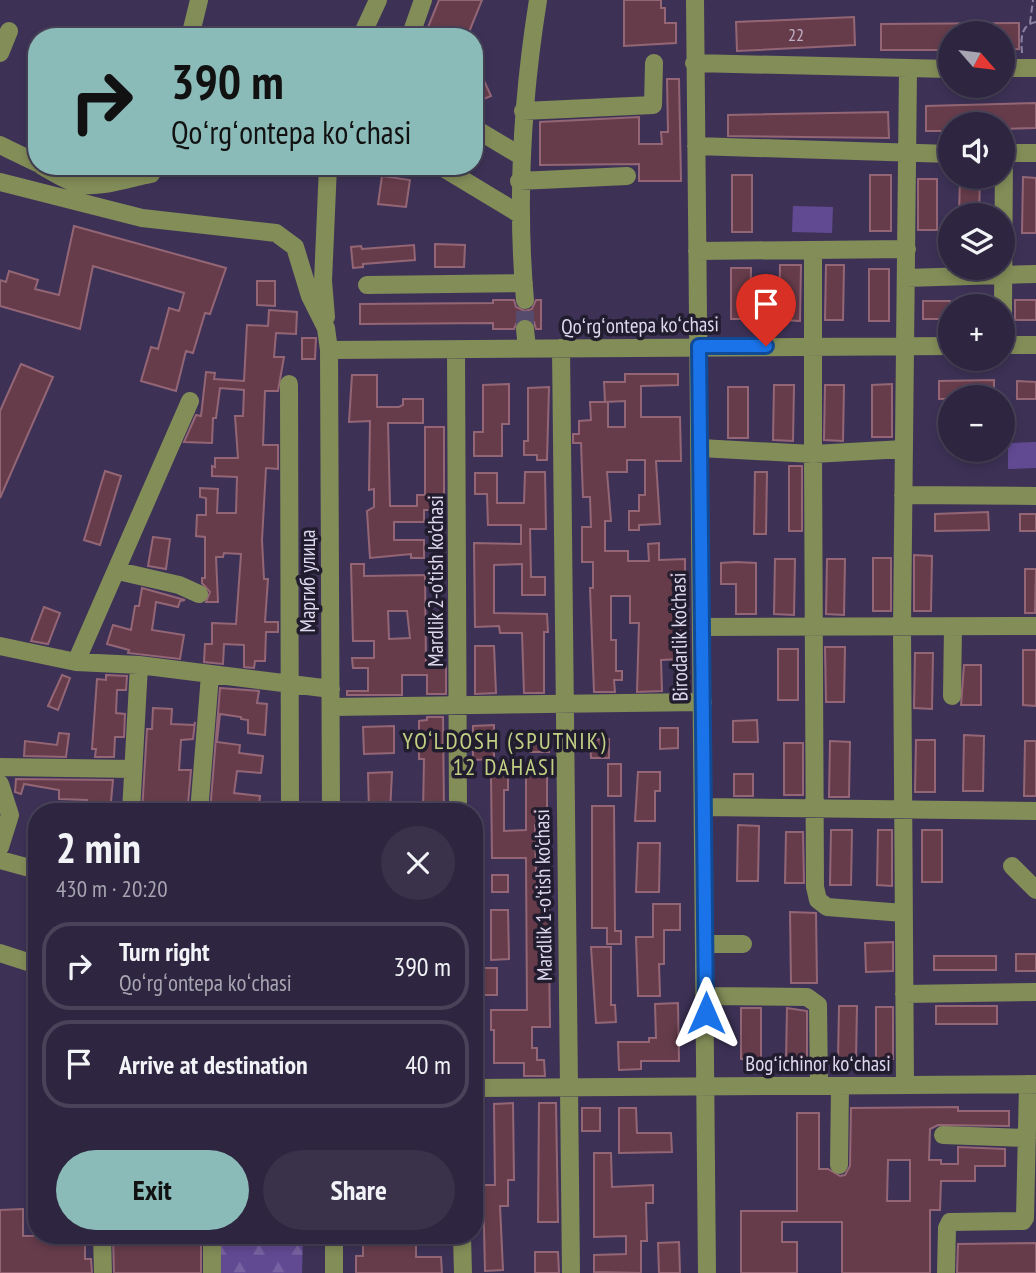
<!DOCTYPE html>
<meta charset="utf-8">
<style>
body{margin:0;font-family:"PT Sans Narrow",sans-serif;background:#3a324b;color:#f1f3f6;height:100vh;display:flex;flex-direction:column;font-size:26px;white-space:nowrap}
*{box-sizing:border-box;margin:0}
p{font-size:23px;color:#a7a5b1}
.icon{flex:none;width:38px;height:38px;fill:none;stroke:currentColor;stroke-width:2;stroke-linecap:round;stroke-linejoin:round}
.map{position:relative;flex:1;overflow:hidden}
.side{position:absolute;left:28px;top:803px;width:455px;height:441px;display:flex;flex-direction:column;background:#2e2640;border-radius:28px;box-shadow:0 4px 10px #0003,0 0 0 2px #494359}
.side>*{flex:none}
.banner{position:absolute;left:28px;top:28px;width:455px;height:147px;border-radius:28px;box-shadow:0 4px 10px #0003,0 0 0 2px #494359;background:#8bbbb9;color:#111;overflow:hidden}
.needle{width:46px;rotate:118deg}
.buttons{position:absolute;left:938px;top:21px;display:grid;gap:14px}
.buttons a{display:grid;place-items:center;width:77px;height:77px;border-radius:50%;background:#2e2640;box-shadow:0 4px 10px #0003,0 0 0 2px #494359;font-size:35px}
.pin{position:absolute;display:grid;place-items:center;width:60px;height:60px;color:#fff;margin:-72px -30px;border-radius:50% 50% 50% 0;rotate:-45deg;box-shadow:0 0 7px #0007}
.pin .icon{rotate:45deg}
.me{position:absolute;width:77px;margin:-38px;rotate:0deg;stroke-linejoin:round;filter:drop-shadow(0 0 5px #0008)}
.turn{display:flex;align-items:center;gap:24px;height:147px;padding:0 28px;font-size:32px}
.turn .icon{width:91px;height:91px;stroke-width:2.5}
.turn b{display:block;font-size:49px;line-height:60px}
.round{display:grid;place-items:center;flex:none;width:74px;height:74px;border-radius:37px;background:#3a324b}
.summary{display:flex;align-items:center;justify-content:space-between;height:119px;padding:0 28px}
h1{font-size:42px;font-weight:700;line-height:52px}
.primary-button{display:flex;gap:14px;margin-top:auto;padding:14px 28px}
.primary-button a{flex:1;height:80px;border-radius:42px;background:#8bbbb9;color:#111;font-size:28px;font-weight:700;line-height:80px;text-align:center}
.primary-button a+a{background:#3a324b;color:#f1f3f6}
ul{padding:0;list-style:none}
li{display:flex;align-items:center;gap:21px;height:88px;margin:0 14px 10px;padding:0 14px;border:4px solid #494359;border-radius:28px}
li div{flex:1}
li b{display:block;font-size:26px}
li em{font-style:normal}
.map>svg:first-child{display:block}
</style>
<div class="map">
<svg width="1036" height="1273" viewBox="0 0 1036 1273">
<defs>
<pattern id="forest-firs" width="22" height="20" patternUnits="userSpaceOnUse" patternTransform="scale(1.75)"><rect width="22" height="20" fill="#624a93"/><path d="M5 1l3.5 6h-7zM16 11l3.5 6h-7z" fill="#7863a2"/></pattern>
</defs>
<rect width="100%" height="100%" fill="#3d3256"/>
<!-- forest -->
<path fill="url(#forest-firs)" d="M220 1236H303L302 1273H221Z"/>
<!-- pitch -->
<path fill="#624a93" d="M793 206 833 207 832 233 792 232Z
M1036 442V468L1008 469V443Z"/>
<!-- building -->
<path fill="#663c4b" stroke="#946675" stroke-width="2" fill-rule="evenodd" d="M439 0H482L467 37H424Z
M624 0H661V8H665V23H676V43L624 46Z
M854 17 855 45 737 51 736 22Z
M1019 23V49L1003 50V33H950V50H881V24Z
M481 74 491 96 474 103V77Z
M667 79H679L681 181H639V164L540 165V122L639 117V144H662L661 132H668Z
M1036 103V128L1003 129V124H950V131H926V106Z
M888 112 889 138 728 136V115Z
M732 175H752V232H732Z
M870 175H891V231H870Z
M382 176 410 180 406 207 378 204Z
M960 177H980L979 215H959Z
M1023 177 1036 178V233H1022Z
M918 179H937V230H918Z
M74 226 226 268 210 314 205 313 193 353 186 351 176 391 141 381 151 347 158 349 169 308 179 311 184 293 93 266 80 329 0 306V280L6 282 9 271 38 280 35 289 59 295Z
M435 244 465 245 464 267H435Z
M414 245 415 260 363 264V267L353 268 351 247 361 246 362 249Z
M780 265H801L800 321 779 320Z
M826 265H844L843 320H825Z
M731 268H751L750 319H731Z
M869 269H889V321H869Z
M257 281H275V306L257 305Z
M493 300H514L516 307 525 311 532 309 536 300H541V329H536L534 322 524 318 518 320 514 329H493V323L360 324V304L493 303Z
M1015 300H1036V320H1015Z
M923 301H950V319H923Z
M269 310 297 312 296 334 276 333 274 357H284L278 391H265L263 445H278V469L266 468 262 540 264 579H268L265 622H278V632H266L265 661H255L254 668 244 667V645L224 644 223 664 204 662 205 644H212V623L236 624 241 554 224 553 223 557H216L218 602H206L210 592 202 583V578H205V537L196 536 197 515H206V498L200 497V488L218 489 217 513H236L237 477 212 476V466L215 467V458H238L235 416H243L244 390 220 388 216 418H213L212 443 184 442 196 415 201 416 206 372 215 373 214 379 244 381 247 325 268 326Z
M302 338H316L315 359H302Z
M21 364 53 377 0 498V411Z
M625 374H678V385L641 386V417H680L681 461H656L660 524 639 525V530H629V511H639V495H645V460H627V472H607L611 521H605V551H628V561H649L648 544 659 543V560L685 559V587H681L680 659 661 660 662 691 637 692 639 623H630V596H611V640H616V671H622V680H614L615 692H594L590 588H593V562H582V527H591L590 497H583L581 443H573V434H579V421L591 420 590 402H608V427H625V401L605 402 604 382H625Z
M352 375H377V407H399L403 405V399H423V423H388L390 506H417V495H425V427H444V510H424V522H394V540H424V558H411V554L370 558 367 511 374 507V489L369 490 370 421 349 422Z
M994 380V397L939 399V381Z
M1017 381 1036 382V399H1017Z
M509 384V424H502V456H474V432H483V385Z
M892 384V437H872V385Z
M774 385H794L793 441 773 440Z
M825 385H844L843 441 824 440Z
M549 387 547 460H537V455H524V441H528V388Z
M728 387H748V438H728Z
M789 466H802V531H789Z
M105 471 121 476 100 545 84 540Z
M525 472H545L546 529H530L531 577H545V595H522V564L494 565V613L547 614 548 632H544V693H524L522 633H500L499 626 475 627 474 543 521 544V525H488L487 494H475V473H497V503H524Z
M755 472H767L766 534H754Z
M988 512 989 530 935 531V514Z
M1020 514H1036V531H1020Z
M153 537 170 539 166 569 148 566Z
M914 555 932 556 931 611H914Z
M873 558H891V611H873Z
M775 559H795L794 615 774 614Z
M827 559H845L844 615 826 614Z
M736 562 756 563V614H736V584H721V563Z
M351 564H364V576L425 575 426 666H446V694H427V675H402V695H347V691H368V668H353L352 658H374V641H353ZM388 611H407L410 638 389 639Z
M1025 569H1036L1035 613H1025Z
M142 588 185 600 180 601 178 607 156 602 152 630 184 635 180 659 128 653 129 650 107 644 113 625 131 630 135 606H139Z
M44 607 60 613 48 644 31 641Z
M475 646H494L496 693 475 694Z
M825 647H845L844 702H826Z
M778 649H798V700H778Z
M1023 650H1036V706L1023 705Z
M915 653H933L932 709 914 708Z
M964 665H981V705H961Z
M62 675 70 678 58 710 48 706Z
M106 675 127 676 126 690H117L116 713 125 714 124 737H115L114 757H95L96 749H92L97 679 106 680Z
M220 688 259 691 257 703 267 704 265 735 248 733V720L241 719V717L220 714 217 742 240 745 239 753 263 756 261 773 237 771 234 793 260 796 258 812 227 809V812H210Z
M153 708 172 709 171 724 194 725 195 722 193 739 181 740 179 770H191L188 804H177V812H142L147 729H152Z
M427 717H443L444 812H423L424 759H419V721L427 720Z
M757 720 758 742H733V721Z
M494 725V759L473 760V726Z
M394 726V753L364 754 363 727Z
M660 728H678V748L660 749Z
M59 733 69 734 66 757 24 756 25 741 57 745Z
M531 735H549V752H530Z
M964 735 984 736 983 791H963Z
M609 739V758H591L590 740Z
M916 740H935V792H915Z
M830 741 850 742 849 797H829Z
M1025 741H1036V796H1024Z
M784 743H803V795H784Z
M608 764H621V796H608Z
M392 772 390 812H369L368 773Z
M526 772H547V825H535L536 875 548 874 550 1027H532V1048H537V1060H544L545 1076H524V1063H494V1030H491V1010H527L526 858H492L491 774H508V790H504V831L526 830Z
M638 772H660V791H655V821H635Z
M734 774H753V796H734Z
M16 779 113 780 110 812H86L87 800 59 799V790L24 784 21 794 15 792Z
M592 806H614L615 931H621V944H607V928H592Z
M738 825 759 826 758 881H737Z
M831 830H852L851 885H830Z
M878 830H892V886L877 885Z
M922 830H942V882H922Z
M786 832H803L804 883H785Z
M638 843H660L659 892H636Z
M492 875H508V892H492Z
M653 904H680V930H664V964H659L660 996H638L636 937H653Z
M491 910H508L509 959 491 960Z
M790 912 816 913 817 983H791Z
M893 942V971L866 972 865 943Z
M591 947H611V1005H615L616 1022 596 1023Z
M1016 954H1036V971H1016Z
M934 956H996V970H934Z
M475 968H497V995H475Z
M678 1003 679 1061H641V1069L619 1070 618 1042H649V1038H656L655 1004Z
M839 1006H857L856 1061H838Z
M936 1006H997V1024H936Z
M876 1007H893V1059H876Z
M741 1008H761V1059H741Z
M787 1008 807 1011V1061H786Z
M513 1103 514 1180H508V1206H500L503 1270 485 1271 483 1185H495L494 1104Z
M539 1103H556L558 1222H538Z
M958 1107V1111H1009V1126L938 1125 930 1129 929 1160H941V1164H958V1147L1005 1149V1166H975V1181H941L940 1210H930V1273H842V1222H782V1242H797V1273H741V1211H797V1113H819V1169H828L840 1176 845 1175 850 1166 851 1108ZM888 1160H910V1201H887Z
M582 1108H600V1131H582Z
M619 1108H636L637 1133H671L672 1152 619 1153Z
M594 1153H611L612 1187 653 1185V1203H646L647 1241H641V1273L594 1272V1255L626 1254V1236L594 1237Z
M23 1209V1236H85V1259H91L92 1273H0V1210Z
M113 1236H201V1273H114Z
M363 1236H416V1257H441L442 1273H356V1256H363Z
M679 1242 680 1273H659L658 1243Z
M1036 1243V1273H957L958 1244Z
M535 1252H558L559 1273H535Z"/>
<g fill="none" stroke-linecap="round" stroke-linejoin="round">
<!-- minor-tunnel -->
<path stroke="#554b6d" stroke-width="18" stroke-dasharray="18 9" stroke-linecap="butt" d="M525 329V300"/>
<!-- path -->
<path stroke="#8c84a1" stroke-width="2" stroke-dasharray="7 3.5" stroke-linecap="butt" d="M1030 23 1033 0
M1022 53C1021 39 1020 25 1036 22"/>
<!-- minor -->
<path stroke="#838d58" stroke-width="18" d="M695 0 707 1273
M190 37 199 0
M361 37 378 0
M410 37 423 0
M0 53 9 31
M694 63 950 69
M1003 68H1036
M523 111 653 105 654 63
M474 128 521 156
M0 145 37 163
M696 146 950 154
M1003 153H1036
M42 166C53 172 66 181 78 184 99 189 129 178 151 174L155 166
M440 166 521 215
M519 181 627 176
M0 182 142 218 276 233 295 247 310 296 326 328 329 350 331 812
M813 250V454L904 449
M697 251 907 249
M906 278 1036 274
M367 285 524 283
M525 300C516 199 522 100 538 0
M1003 312 1004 153
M326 317 323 281 328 166
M525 329 527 348
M1003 345H1036
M561 348 571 1273
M329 350 950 346
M456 350 458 812
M289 384 290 812
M700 448 813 454 815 887 818 900 827 907 903 913
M903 495 1036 496
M118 571 179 585 199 594
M701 627 1036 626
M0 646 76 662 139 665 331 689
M76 662 190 401
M952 696 953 627
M331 707 703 702
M0 767 133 769
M0 784 10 815 0 847
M705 807 1036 811
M131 812 139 665
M199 812 210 675
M0 860 37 870
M1012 866 1036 890
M705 944H743
M0 953 37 965
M904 994 1036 992
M705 996 807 997 818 1005 819 1086
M905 1085 902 628 908 69
M474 1088 1036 1084
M943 1135 1027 1138
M839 1165 840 1086
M102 1236 103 1273
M212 1236V1273
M334 1236V1273
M462 1236 463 1273
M946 1273 947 1228 950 1222 1023 1221 1025 1218 1028 1084"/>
</g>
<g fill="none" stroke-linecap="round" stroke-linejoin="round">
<defs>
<path id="route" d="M706 1013 699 346H766"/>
</defs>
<!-- route casing -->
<use href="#route" stroke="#114b97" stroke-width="18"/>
<!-- route -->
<use href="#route" stroke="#1a73e8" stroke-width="12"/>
</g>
<g text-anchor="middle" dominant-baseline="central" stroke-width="7" stroke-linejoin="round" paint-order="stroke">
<!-- number labels -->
<g font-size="18" fill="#c0b1c6">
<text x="796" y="34">22</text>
</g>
<!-- street labels -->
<g font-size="21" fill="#ded8ef" stroke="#221d2e">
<text transform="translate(640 325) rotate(-1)">Qoʻrgʻontepa koʻchasi</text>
<text transform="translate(307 581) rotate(-90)">Маргиб улица</text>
<text transform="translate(435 581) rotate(-90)">Mardlik 2-o'tish ko'chasi</text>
<text transform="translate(679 637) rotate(-91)">Birodarlik ko'chasi</text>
<text transform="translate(543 895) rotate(-91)">Mardlik 1-o'tish ko'chasi</text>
<text x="818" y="1063">Bogʻichinor koʻchasi</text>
</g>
<!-- neighbourhood labels -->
<g font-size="23" letter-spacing="2" fill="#c2d084" stroke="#221d2e">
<text x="505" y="740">YO‘LDOSH (SPUTNIK)<tspan x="505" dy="26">12 DAHASI</tspan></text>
</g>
</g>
</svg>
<div class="buttons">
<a><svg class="needle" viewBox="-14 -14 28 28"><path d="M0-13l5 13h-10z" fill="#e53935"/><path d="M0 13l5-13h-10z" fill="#a7a5b1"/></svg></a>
<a><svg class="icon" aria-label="sound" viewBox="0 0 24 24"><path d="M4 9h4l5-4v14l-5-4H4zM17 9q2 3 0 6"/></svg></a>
<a><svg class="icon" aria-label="layers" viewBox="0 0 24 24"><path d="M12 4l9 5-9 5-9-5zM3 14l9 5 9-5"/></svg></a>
<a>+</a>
<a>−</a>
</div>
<div class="pin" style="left:766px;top:346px;background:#d93025"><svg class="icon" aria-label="arrive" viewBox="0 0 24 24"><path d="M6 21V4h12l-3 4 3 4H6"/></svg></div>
<svg class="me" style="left:706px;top:1013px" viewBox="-20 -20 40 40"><path d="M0-17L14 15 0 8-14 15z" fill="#1a73e8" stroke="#fff" stroke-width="4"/></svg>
<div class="banner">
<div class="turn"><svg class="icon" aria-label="right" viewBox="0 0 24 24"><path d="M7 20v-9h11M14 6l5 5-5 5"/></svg><div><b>390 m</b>Qoʻrgʻontepa koʻchasi</div></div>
</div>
<section class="side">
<div class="summary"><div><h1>2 min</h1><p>430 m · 20:20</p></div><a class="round"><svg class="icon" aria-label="close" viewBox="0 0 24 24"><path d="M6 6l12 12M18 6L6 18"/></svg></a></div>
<ul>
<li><svg class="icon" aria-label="right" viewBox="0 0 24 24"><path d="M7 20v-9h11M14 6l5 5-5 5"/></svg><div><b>Turn right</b><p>Qoʻrgʻontepa koʻchasi</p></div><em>390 m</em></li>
<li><svg class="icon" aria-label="arrive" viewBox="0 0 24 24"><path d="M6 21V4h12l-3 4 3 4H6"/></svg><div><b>Arrive at destination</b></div><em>40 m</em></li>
</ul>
<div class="primary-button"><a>Exit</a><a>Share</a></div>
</section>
</div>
